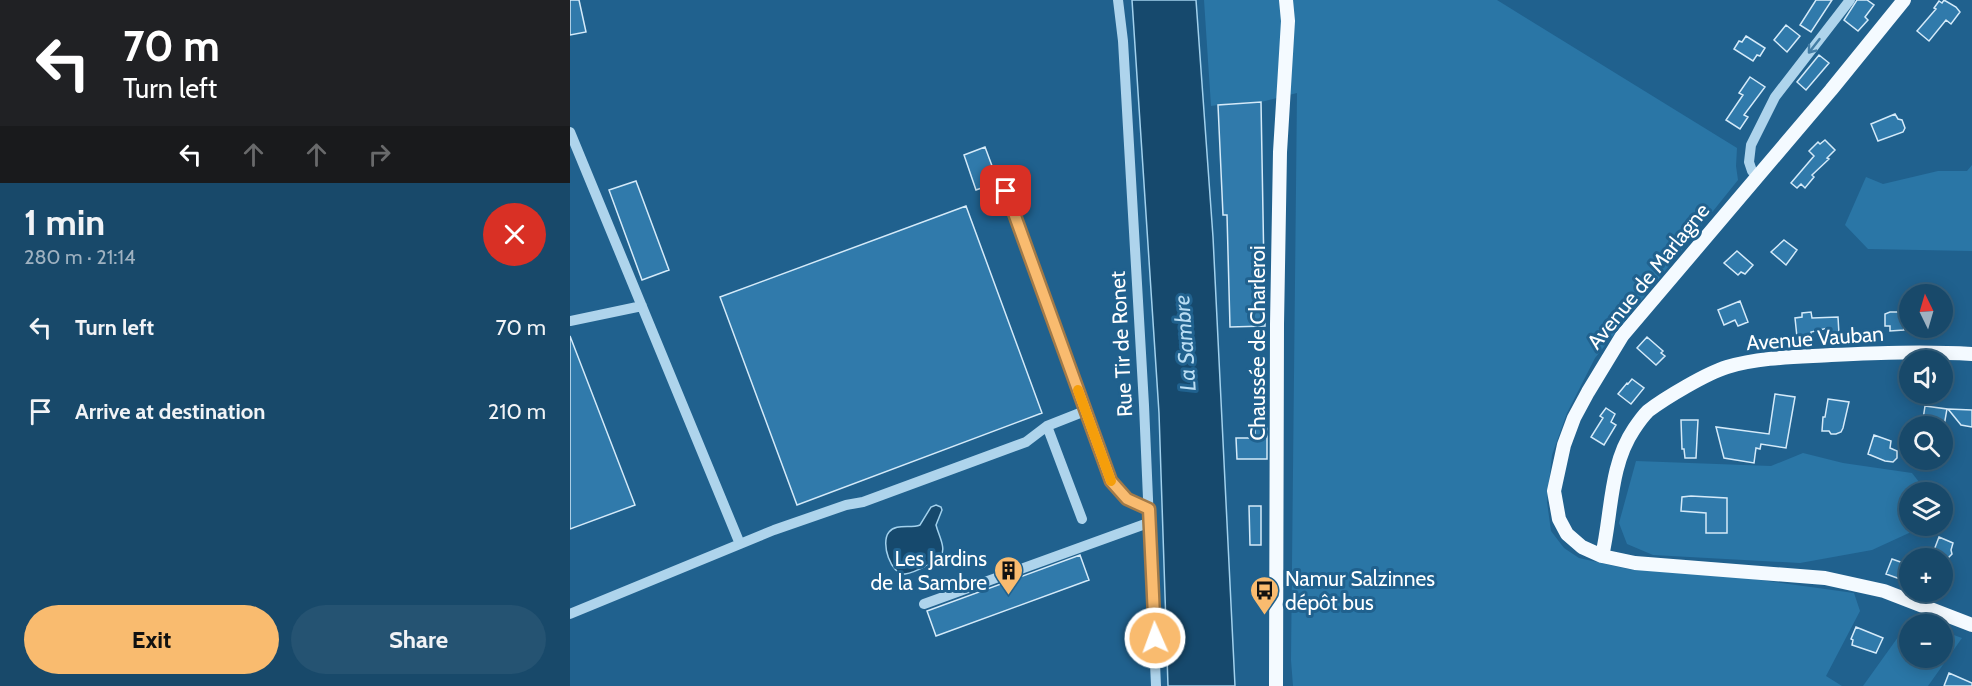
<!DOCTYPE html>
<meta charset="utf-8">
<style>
body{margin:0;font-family:Cabin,sans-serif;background:#255372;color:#f1f3f6;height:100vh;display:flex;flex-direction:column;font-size:22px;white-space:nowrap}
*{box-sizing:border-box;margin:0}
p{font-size:20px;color:#9fb2c1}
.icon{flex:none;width:33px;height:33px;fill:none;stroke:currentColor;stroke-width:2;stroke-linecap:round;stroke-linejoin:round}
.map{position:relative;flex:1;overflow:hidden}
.sheet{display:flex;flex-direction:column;background:#18496a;width:570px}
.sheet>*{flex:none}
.guide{background:#202124;color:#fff;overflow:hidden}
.needle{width:39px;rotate:355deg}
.controls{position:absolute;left:1329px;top:284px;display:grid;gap:12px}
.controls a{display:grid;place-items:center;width:54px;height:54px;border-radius:50%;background:#18496a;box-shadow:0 3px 15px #0003,0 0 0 2px #36617e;font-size:30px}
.pin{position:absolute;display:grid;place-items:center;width:51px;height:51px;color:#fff;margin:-26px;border-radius:12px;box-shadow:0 3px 9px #0006}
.me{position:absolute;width:66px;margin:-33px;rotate:358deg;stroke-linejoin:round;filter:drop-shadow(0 0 4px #0008)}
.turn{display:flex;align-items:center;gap:21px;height:126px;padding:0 24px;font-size:27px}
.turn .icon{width:78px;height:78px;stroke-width:2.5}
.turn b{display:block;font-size:42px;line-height:51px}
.lanes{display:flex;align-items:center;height:57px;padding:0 24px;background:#0003;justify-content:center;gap:30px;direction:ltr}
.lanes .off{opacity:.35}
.round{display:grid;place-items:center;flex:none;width:63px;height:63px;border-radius:32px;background:#255372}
.head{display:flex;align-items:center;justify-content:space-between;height:102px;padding:0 24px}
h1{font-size:36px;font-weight:700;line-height:45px}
.cta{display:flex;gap:12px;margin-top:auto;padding:12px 24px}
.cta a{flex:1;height:69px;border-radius:36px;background:#f9bb6f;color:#111;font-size:24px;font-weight:700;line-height:69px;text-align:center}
.cta a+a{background:#255372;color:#f1f3f6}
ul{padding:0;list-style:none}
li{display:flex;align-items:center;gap:18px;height:84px;padding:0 24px}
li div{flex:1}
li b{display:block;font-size:22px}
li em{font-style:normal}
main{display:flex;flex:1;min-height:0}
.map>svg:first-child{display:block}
</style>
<main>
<section class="sheet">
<div class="guide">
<div class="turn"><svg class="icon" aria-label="left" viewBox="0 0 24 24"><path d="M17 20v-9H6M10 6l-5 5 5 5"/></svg><div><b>70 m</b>Turn left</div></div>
<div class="lanes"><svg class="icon" aria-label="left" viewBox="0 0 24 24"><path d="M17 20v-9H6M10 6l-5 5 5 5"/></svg><svg class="icon off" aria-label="ahead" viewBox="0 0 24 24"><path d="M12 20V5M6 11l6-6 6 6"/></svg><svg class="icon off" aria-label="ahead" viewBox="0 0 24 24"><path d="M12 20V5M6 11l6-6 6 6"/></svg><svg class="icon off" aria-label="right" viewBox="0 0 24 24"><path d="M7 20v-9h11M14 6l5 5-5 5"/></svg></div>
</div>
<div class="head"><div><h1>1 min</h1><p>280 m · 21:14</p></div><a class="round" style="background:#d93025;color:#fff"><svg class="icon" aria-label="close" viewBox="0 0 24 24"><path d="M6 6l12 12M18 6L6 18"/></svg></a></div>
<ul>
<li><svg class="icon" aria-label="left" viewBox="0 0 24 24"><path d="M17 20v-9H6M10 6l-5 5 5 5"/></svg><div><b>Turn left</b></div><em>70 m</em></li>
<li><svg class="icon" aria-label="arrive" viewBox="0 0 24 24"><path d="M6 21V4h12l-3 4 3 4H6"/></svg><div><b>Arrive at destination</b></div><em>210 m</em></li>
</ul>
<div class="cta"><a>Exit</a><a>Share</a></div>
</section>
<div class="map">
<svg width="1402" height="686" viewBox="0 0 1402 686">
<rect width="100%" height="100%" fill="#20618e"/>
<!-- green -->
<path fill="#2a76a6" d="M634 0H927L1167 148 1166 166 1168 180 1025 358 997 413 982 455 977 502 981 531 994 548 1009 558 1058 569 1176 578 1284 593 1290 611 1256 676 1272 686H723L721 660 727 93 691 102 662 103 641 106Z
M1402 165V251L1298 249 1275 225 1296 177 1313 184 1368 171H1397Z
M1233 453 1273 463 1342 473 1357 492H1340V525H1352V527L1302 550 1230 563 1083 555 1057 544 1049 523 1066 461 1201 466Z
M1341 619 1353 624H1340V657H1372L1373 631 1392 638 1358 686H1293Z"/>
<!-- water -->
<path fill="#16496d" stroke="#a2d1ed" stroke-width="1.5" d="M562 0H626L643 237 665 686H598L589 413Z
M366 505 371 507 372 510 366 525C369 537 377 548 370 559 360 563 346 573 335 574 321 575 310 543 319 532 326 523 341 529 350 525L361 507Z"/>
<!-- building -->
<path fill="#307aab" stroke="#d4eaf9" stroke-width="1.5" d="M0 0H9L16 32 0 35Z
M1246 0H1262L1241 32 1230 25Z
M1287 0H1297L1304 5 1295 17 1298 20 1288 31 1274 20Z
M1374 0 1386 7 1390 12 1381 24 1376 20 1359 41 1347 31 1366 9 1364 8 1369 1 1372 3Z
M1216 25 1230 36 1217 52 1204 40Z
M1176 36 1195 48 1190 56 1187 55 1183 61 1164 49 1169 41 1172 42Z
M1249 55 1259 63 1236 90 1227 82Z
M1180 77 1195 87 1174 115 1178 117 1170 129 1156 120 1173 95 1169 93Z
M691 102 695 326 660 327 657 215H653L648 105Z
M1325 114 1328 119 1332 120 1335 128 1333 132 1308 141 1301 124Z
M1255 140 1265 150 1257 158 1259 159 1242 175 1244 177 1235 188 1231 184 1227 188 1221 183 1244 156 1239 151 1248 142 1250 144Z
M415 147 428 182 406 190 394 155Z
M66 181 99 270 72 280 39 190Z
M396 206 472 413 227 505 150 297Z
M1214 240 1227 250 1216 265 1201 252Z
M1167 251 1183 265 1175 274 1171 272 1168 275 1154 263Z
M1170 301 1178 322 1168 326 1165 320 1154 325 1148 310Z
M1241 312 1242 318 1268 317 1269 334 1259 335 1258 328 1241 332V336L1227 337 1225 318 1232 317V313Z
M1320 312H1333L1334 330 1320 331V326H1315V314Z
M0 336 65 505 0 529Z
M1077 337 1093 351 1091 353 1095 356 1086 365 1067 348Z
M1062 379 1074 388 1061 404 1048 394 1057 383 1058 384Z
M1205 394 1225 397 1216 448 1191 444 1190 449 1186 448 1184 463 1154 458 1146 427 1199 434Z
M1258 399 1279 402 1273 428 1271 432 1266 434H1261L1259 431H1252L1253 417H1255Z
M1355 406 1377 409 1374 426H1352Z
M1036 408 1045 414 1041 422 1046 425 1034 445 1021 437 1033 418 1030 416Z
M1378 409 1402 410V427L1391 425Z
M1111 420H1128L1126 458H1115L1114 449H1112Z
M685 426H697V459H667L666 438H685Z
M1304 435 1321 441 1320 448 1327 451V458L1323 462 1315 461 1298 454Z
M1121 496 1157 498V533H1136V513L1111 511 1112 497Z
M679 506H691V545H680Z
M1369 537 1383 543 1381 550 1382 554 1378 558H1361Z
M510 555 519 580 366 636 357 611Z
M1322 559 1339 565 1333 580 1316 574Z
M1286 627 1313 638 1306 653 1282 645 1283 640 1281 639Z
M1379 673 1402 683V686H1374Z"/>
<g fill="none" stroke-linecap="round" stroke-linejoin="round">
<!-- minor -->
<path stroke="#aed4ec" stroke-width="10" d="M548 0 553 41 574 405 586 686
M0 132 170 544
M1187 176 1182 171 1179 162 1181 145 1205 97 1280 0
M436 191 541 481 557 499 579 509
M0 321 72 306
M477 426 512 519
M354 604 578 523
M0 614 204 530 276 505 293 502 456 442 477 426 515 411"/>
<!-- major -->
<path stroke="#f4faff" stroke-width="14" d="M1334 0 1261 90 1052 336 1018 392 1004 418 994 445 984 491 989 519 997 534 1012 547 1032 556 1065 563 1255 578 1314 591 1402 625
M1032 556C1042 514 1039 466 1064 429 1068 423 1073 416 1078 411 1095 398 1137 373 1157 367 1190 357 1228 357 1261 355 1308 353 1355 351 1402 354
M706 686 707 324 710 152 718 21 716 0"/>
</g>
<!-- one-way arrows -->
<defs><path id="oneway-shaft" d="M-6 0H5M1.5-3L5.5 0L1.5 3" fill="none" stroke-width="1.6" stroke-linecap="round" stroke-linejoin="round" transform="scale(1.5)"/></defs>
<use stroke="#447ea6" href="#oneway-shaft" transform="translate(1244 46) rotate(128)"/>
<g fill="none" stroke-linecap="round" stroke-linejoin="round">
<defs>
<path id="route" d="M436 191 541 481 557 499 579 509 585 638"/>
</defs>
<!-- route casing -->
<use href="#route" stroke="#a27a48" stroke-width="15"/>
<!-- route -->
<use href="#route" stroke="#f9bb6f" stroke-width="10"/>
<!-- slow -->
<path stroke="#f59e0b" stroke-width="10" d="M508 390 541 481"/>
</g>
<!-- icons -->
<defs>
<symbol id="building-pin" viewBox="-11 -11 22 30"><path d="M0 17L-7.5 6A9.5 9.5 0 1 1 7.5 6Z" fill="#f9bb6f" stroke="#20618e"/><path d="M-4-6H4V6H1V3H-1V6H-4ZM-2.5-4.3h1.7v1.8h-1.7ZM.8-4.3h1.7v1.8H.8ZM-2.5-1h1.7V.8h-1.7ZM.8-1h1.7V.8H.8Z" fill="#111"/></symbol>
<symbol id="bus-pin" viewBox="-11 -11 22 30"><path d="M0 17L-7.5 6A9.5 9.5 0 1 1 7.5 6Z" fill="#f9bb6f" stroke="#20618e"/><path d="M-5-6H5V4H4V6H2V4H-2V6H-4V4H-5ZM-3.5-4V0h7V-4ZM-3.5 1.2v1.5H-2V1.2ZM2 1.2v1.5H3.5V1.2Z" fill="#111"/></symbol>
</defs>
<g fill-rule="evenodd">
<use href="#building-pin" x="422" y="554" width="33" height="45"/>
<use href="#bus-pin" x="678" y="574" width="33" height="45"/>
</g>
<g text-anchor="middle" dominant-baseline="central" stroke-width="6" stroke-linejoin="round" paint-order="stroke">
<!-- street labels -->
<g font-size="21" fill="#fff" stroke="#20618e">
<text transform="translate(1078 276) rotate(-51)">Avenue de Marlagne</text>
<text transform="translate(1245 338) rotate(-4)">Avenue Vauban</text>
<text transform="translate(687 343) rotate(-90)">Chaussée de Charleroi</text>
<text transform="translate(551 344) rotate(-93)">Rue Tir de Ronet</text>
</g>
<!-- poi labels -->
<g font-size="21" fill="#fff" stroke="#20618e" text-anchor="end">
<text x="417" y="558">Les Jardins<tspan x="417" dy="24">de la Sambre</tspan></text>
<text x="715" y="578" text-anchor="start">Namur Salzinnes<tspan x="715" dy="24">dépôt bus</tspan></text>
</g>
<!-- water labels -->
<g font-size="22" font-style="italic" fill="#baddf3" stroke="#20618e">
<text transform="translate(615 343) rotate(-94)">La Sambre</text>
</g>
</g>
</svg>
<div class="controls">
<a><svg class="needle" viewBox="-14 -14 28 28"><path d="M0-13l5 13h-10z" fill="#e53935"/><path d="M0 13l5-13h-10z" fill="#9fb2c1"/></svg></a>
<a><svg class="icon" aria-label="sound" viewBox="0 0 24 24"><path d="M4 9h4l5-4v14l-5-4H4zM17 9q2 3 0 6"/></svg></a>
<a><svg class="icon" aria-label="search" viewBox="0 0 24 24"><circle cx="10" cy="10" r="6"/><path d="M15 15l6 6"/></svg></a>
<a><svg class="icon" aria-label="layers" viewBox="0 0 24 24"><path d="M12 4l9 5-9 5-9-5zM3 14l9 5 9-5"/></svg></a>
<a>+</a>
<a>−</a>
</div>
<div class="pin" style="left:436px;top:191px;background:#d93025"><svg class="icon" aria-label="arrive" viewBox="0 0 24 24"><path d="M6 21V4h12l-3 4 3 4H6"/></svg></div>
<svg class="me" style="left:585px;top:638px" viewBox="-20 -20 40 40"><circle r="17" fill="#f9bb6f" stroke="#fff" stroke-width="3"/><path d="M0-11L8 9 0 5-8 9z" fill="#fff"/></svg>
</div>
</main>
